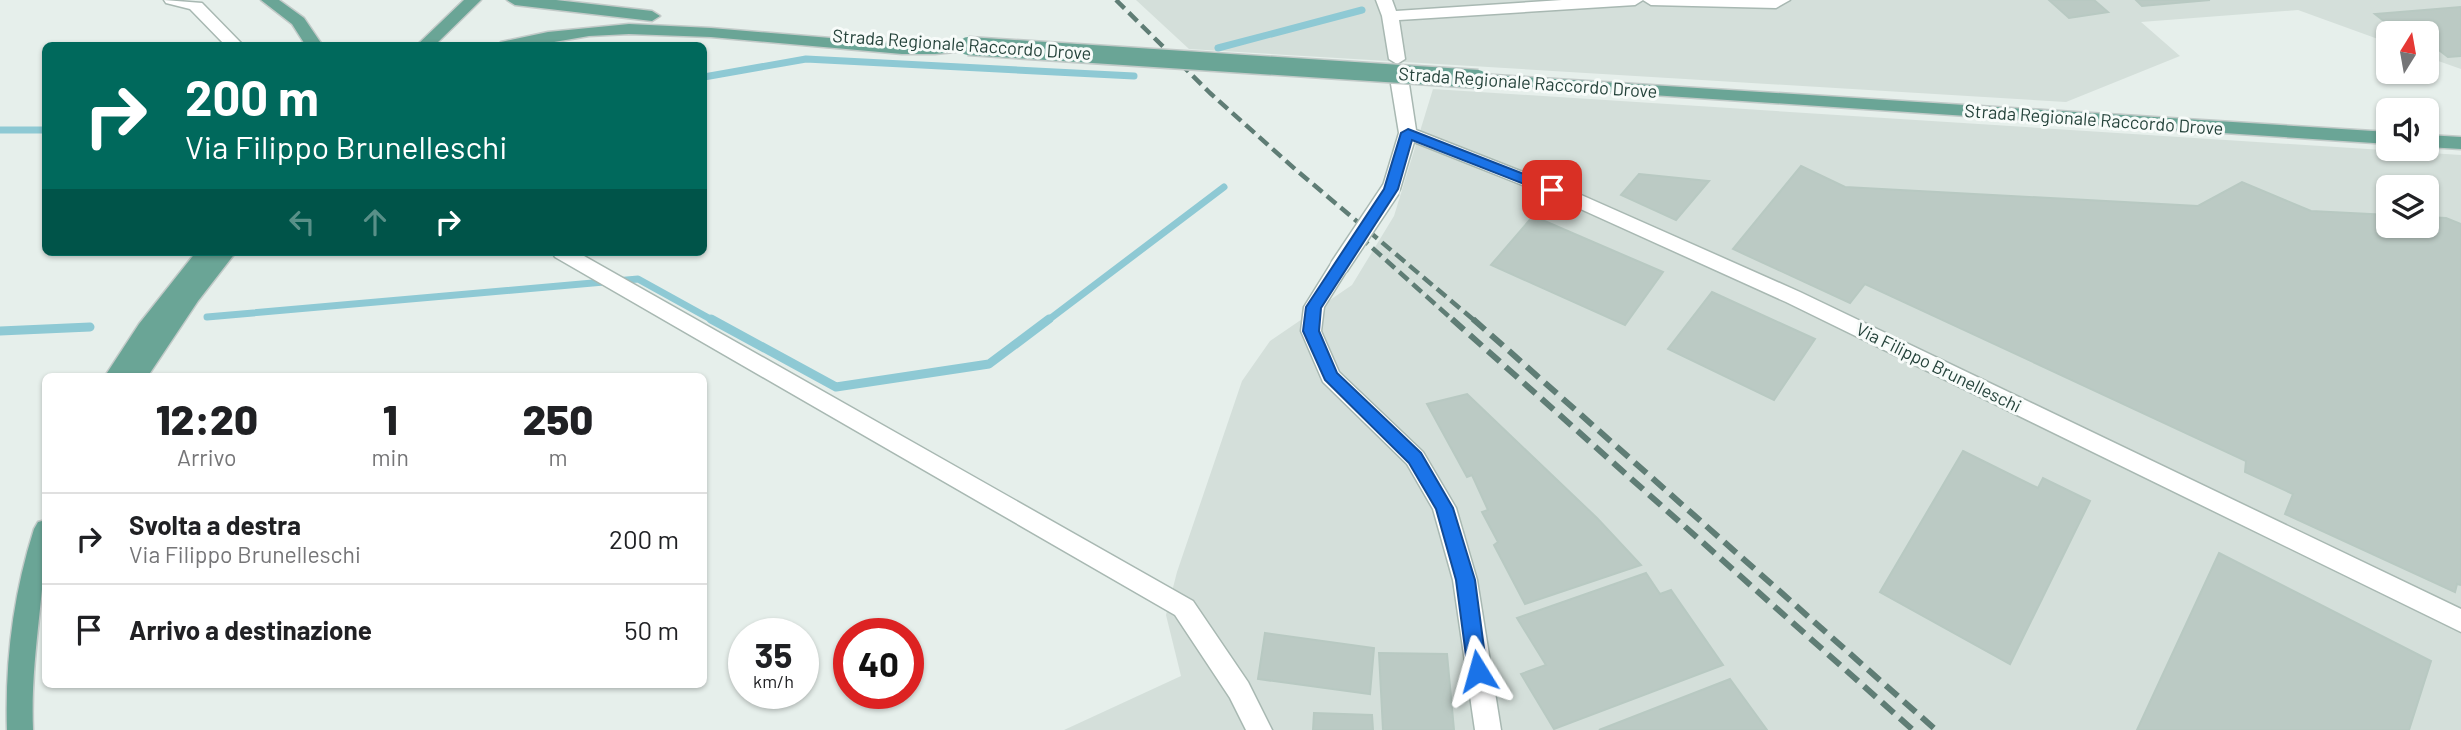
<!DOCTYPE html>
<html lang="it">
<style>
body{margin:0;font-family:Barlow,sans-serif;background:#f6f6f6;color:#202124;height:100vh;display:flex;flex-direction:column;font-size:26px;white-space:nowrap}
*{box-sizing:border-box;margin:0}
p{font-size:23px;color:#757577}
.icon{flex:none;width:38px;height:38px;fill:none;stroke:currentColor;stroke-width:2;stroke-linecap:round;stroke-linejoin:round}
.map{position:relative;flex:1;overflow:hidden}
.sheet{position:absolute;left:42px;top:373px;width:665px;height:315px;display:flex;flex-direction:column;background:#fff;border-radius:10px;box-shadow:0 2px 5px #0004}
.sheet>*{flex:none}
.hud{position:absolute;left:42px;top:42px;width:665px;height:214px;border-radius:10px;box-shadow:0 2px 5px #0004;background:#00695c;color:#fff;overflow:hidden}
.needle{width:46px;rotate:11deg}
.tools{position:absolute;left:2376px;top:21px;display:grid;gap:14px}
.tools a{display:grid;place-items:center;width:63px;height:63px;border-radius:10px;background:#fff;box-shadow:0 2px 5px #0004;font-size:35px}
.speed{position:absolute;left:728px;top:618px;display:flex;gap:14px;font-size:35px;font-weight:700;text-align:center}
.speed>*{display:grid;place-content:center;width:91px;height:91px;border-radius:50%;background:#fff;box-shadow:0 2px 5px #0004;line-height:1}
.speed small{font-size:18px;font-weight:400}
.speed .limit{border:10px solid #d22;background:#fff;color:#111}
.pin{position:absolute;display:grid;place-items:center;width:60px;height:60px;color:#fff;margin:-30px;border-radius:14px;box-shadow:0 4px 10px #0006}
.me{position:absolute;width:77px;margin:-38px;rotate:352deg;stroke-linejoin:round;filter:drop-shadow(0 0 5px #0008)}
.turn{display:flex;align-items:center;gap:24px;height:147px;padding:0 28px;font-size:32px}
.turn .icon{width:91px;height:91px;stroke-width:2.5}
.turn b{display:block;font-size:49px;line-height:60px}
.lanes{display:flex;align-items:center;height:66px;padding:0 28px;background:#0003;justify-content:center;gap:35px;direction:ltr}
.lanes .off{opacity:.35}
.eta{display:flex;justify-content:space-evenly;align-items:center;height:119px;text-align:center}
.eta b{font-size:42px;font-weight:800;line-height:49px}
ul{padding:0;list-style:none}
li{display:flex;align-items:center;gap:21px;height:91px;padding:0 28px;border-top:2px solid #e0e0e0}
li div{flex:1}
li b{display:block;font-size:26px}
li em{font-style:normal}
.map>svg:first-child{display:block}
</style>
<div class="map">
<svg width="2461" height="730" viewBox="0 0 2461 730">
<rect width="100%" height="100%" fill="#e6efeb"/>
<!-- built -->
<path fill="#d4dfda" fill-rule="evenodd" d="M1136 0H2461V69L2427 57V33H2389V43L2298 10 2141 22 2180 56 2066 102 1189 49Z
M1433 89 2461 155V730H1064L1181 676 1166 615 1177 572 1242 381 1270 341 1352 285 1394 216ZM2389 187H2427V226H2389Z"/>
<g fill="none" stroke-linecap="round" stroke-linejoin="round">
<!-- stream-far1 -->
<path stroke="#8ec9d4" stroke-width="7" d="M1218 48 1362 10
M704 77 806 59 1134 76
M0 130H46
M207 317 638 279 714 321
M1047 321 1224 187"/>
<!-- stream -->
<path stroke="#8ec9d4" stroke-width="9" d="M711 319 836 387 989 364 1049 319
M0 331 90 327"/>
</g>
<!-- building -->
<path fill="#bbcac4" stroke="#b8c9c2" stroke-width="2" d="M2049 0H2094L2108 12 2069 18Z
M2136 0H2210L2142 6Z
M2461 7V56L2448 57 2427 41V33H2399L2375 14Z
M1801 166 1845 187 2198 206 2242 182 2311 211 2389 215V226H2427V217L2446 218 2461 224V585L2457 584 2455 592 2285 514 2293 494 2245 472 2246 461 1865 284 1850 303 1733 249Z
M1639 174 1709 181 1676 220 1621 195Z
M1533 216 1663 272 1625 325 1491 265Z
M1712 292 1815 339 1774 400 1668 349Z
M1467 394 1597 518 1641 565 1525 604 1494 545 1498 542 1482 512 1488 510 1472 475 1467 477 1427 404Z
M1963 451 2038 488 2043 478 2090 501 2010 664 1880 592Z
M2219 553 2431 661 2409 730H2137Z
M1646 573 1660 594 1671 590 1723 665 1554 729 1521 674 1546 665 1517 618Z
M1265 633 1374 648 1370 694 1258 679Z
M1379 653 1447 654 1454 730H1383Z
M1730 679 1767 730H1599Z
M1314 713 1372 715 1373 730H1313Z"/>
<g fill="none" stroke-linecap="round" stroke-linejoin="round">
<defs>
<path id="minor" d="M164 0 202 3 244 46H226L190 9 166 3Z
M1376 0H1392L1396 11 1562 0H1643L1635 5 1399 20 1405 59 1397 64 1389 59 1382 16Z
M1643 0H1790L1776 8 1651 5Z
M1400 79 1409 84 1416 130 1579 194 1800 292 2461 609V632L1786 302 1565 202 1414 142 1400 189 1398 193H1384L1382 189 1399 133 1391 84Z
M552 252H577L1193 601 1248 682 1272 730H1246L1230 698 1175 615 555 257Z
M1339 260 1346 262 1349 267 1324 307 1321 331 1339 372 1423 452 1456 508 1477 580 1501 730H1475L1453 580 1433 509 1407 464 1323 382 1301 331 1304 307 1332 262Z"/>
<path id="major" d="M261 0H279L304 18 323 46H306L292 24Z
M464 0H481L434 46H416Z
M507 0H556L652 11 660 16 652 21 515 5Z
M629 24 711 28 902 44 968 41 976 46 974 50 935 54H902L711 37 629 34 589 36 531 46H499L501 42 548 32Z
M1478 74 2389 132V144L1472 83 1470 79 1472 75Z
M2427 135 2461 137V149L2427 147Z
M196 252H236L198 301 148 376H127L128 373 126 376H105L139 324Z
M46 520C46 591 30 658 33 730H7C5 661 13 595 34 529L38 522Z"/>
</defs>
<!-- minor casing -->
<use href="#minor" stroke="#a8b8b2" stroke-width="3"/>
<!-- major casing -->
<use href="#major" stroke="#c2cac8" stroke-width="3"/>
<!-- minor -->
<use href="#minor" fill="#fff" fill-rule="evenodd"/>
<!-- major -->
<use href="#major" fill="#6aa596" fill-rule="evenodd"/>
<!-- rail-far1 -->
<path stroke="#5f7d75" stroke-width="4.5" stroke-dasharray="12 6" stroke-linecap="butt" d="M1116 0 1210 93 1295 169 1475 321
M1359 236 1454 321"/>
<!-- rail -->
<path stroke="#5f7d75" stroke-width="6" stroke-dasharray="16 8" stroke-linecap="butt" d="M1452 319 1913 730
M1473 319 1936 730"/>
<defs>
<path id="minor-bridge" d="M1339 267 1391 189"/>
<path id="major-bridge" d="M968 46 1478 79"/>
</defs>
<!-- minor-bridge casing -->
<use href="#minor-bridge" stroke="#a8b8b2" stroke-width="21" stroke-linecap="butt"/>
<!-- major-bridge casing -->
<use href="#major-bridge" stroke="#c2cac8" stroke-width="21" stroke-linecap="butt"/>
<!-- minor-bridge -->
<use href="#minor-bridge" stroke="#fff" stroke-width="18"/>
<!-- major-bridge -->
<use href="#major-bridge" stroke="#6aa596" stroke-width="18"/>
</g>
<!-- route -->
<path fill="#1a73e8" stroke="#114b97" stroke-width="2" d="M1408 129 1557 187 1559 190 1557 193H1547L1412 140 1398 189 1321 308 1319 331 1337 373 1421 453 1453 508 1475 580 1487 671 1485 677 1478 680 1471 677 1468 671 1456 580 1436 509 1409 463 1325 380 1303 331 1306 307 1384 189 1401 133Z"/>
<g text-anchor="middle" dominant-baseline="central" stroke-width="6" stroke-linejoin="round" paint-order="stroke">
<!-- street labels -->
<g font-size="18" fill="#24423a" stroke="#f7fbf9">
<text transform="translate(962 44) rotate(4)">Strada Regionale Raccordo Drove</text>
<text transform="translate(1528 82) rotate(4)">Strada Regionale Raccordo Drove</text>
<text transform="translate(2094 119) rotate(4)">Strada Regionale Raccordo Drove</text>
<text transform="translate(1939 367) rotate(26)">Via Filippo Brunelleschi</text>
</g>
</g>
</svg>
<div class="tools">
<a><svg class="needle" viewBox="-14 -14 28 28"><path d="M0-13l5 13h-10z" fill="#e53935"/><path d="M0 13l5-13h-10z" fill="#757577"/></svg></a>
<a><svg class="icon" aria-label="sound" viewBox="0 0 24 24"><path d="M4 9h4l5-4v14l-5-4H4zM17 9q2 3 0 6"/></svg></a>
<a><svg class="icon" aria-label="layers" viewBox="0 0 24 24"><path d="M12 4l9 5-9 5-9-5zM3 14l9 5 9-5"/></svg></a>
</div>
<div class="speed"><div>35<small>km/h</small></div><div class="limit">40</div></div>
<div class="pin" style="left:1552px;top:190px;background:#d93025"><svg class="icon" aria-label="arrive" viewBox="0 0 24 24"><path d="M6 21V4h12l-3 4 3 4H6"/></svg></div>
<svg class="me" style="left:1478px;top:671px" viewBox="-20 -20 40 40"><path d="M0-17L14 15 0 8-14 15z" fill="#1a73e8" stroke="#fff" stroke-width="4"/></svg>
<div class="hud">
<div class="turn"><svg class="icon" aria-label="right" viewBox="0 0 24 24"><path d="M7 20v-9h11M14 6l5 5-5 5"/></svg><div><b>200 m</b>Via Filippo Brunelleschi</div></div>
<div class="lanes"><svg class="icon off" aria-label="left" viewBox="0 0 24 24"><path d="M17 20v-9H6M10 6l-5 5 5 5"/></svg><svg class="icon off" aria-label="ahead" viewBox="0 0 24 24"><path d="M12 20V5M6 11l6-6 6 6"/></svg><svg class="icon" aria-label="right" viewBox="0 0 24 24"><path d="M7 20v-9h11M14 6l5 5-5 5"/></svg></div>
</div>
<section class="sheet">
<div class="eta">
<div><b>12:20</b><p>Arrivo</p></div>
<div><b>1</b><p>min</p></div>
<div><b>250</b><p>m</p></div>
</div>
<ul>
<li><svg class="icon" aria-label="right" viewBox="0 0 24 24"><path d="M7 20v-9h11M14 6l5 5-5 5"/></svg><div><b>Svolta a destra</b><p>Via Filippo Brunelleschi</p></div><em>200 m</em></li>
<li><svg class="icon" aria-label="arrive" viewBox="0 0 24 24"><path d="M6 21V4h12l-3 4 3 4H6"/></svg><div><b>Arrivo a destinazione</b></div><em>50 m</em></li>
</ul>
</section>
</div>
